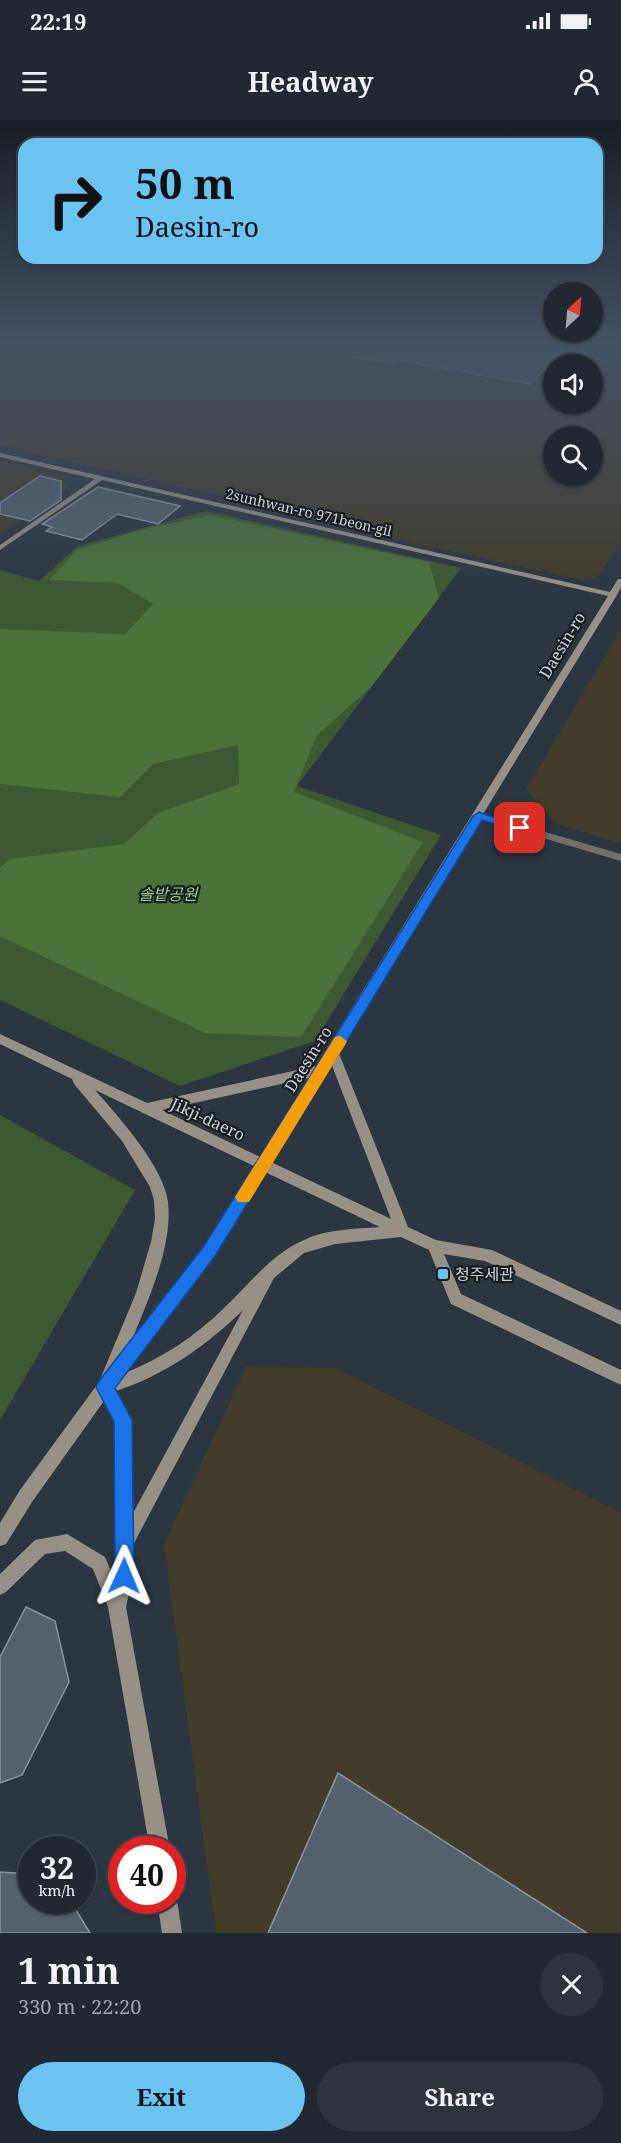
<!DOCTYPE html>
<meta charset="utf-8">
<style>
body{margin:0;font-family:"Noto Serif","Noto Sans KR",serif;background:#2d343d;color:#f1f3f6;height:100vh;display:flex;flex-direction:column;font-size:22px;white-space:nowrap}
*{box-sizing:border-box;margin:0}
p{font-size:20px;color:#a2a6ab}
.icon{flex:none;width:33px;height:33px;fill:none;stroke:currentColor;stroke-width:2;stroke-linecap:round;stroke-linejoin:round}
.map{position:relative;height:1813px;overflow:hidden}
.details{display:flex;flex-direction:column;background:#202831;flex:1}
.details>*{flex:none}
.top-card{position:absolute;left:18px;top:18px;width:585px;height:126px;border-radius:18px;box-shadow:0 2px 4px #0004,0 0 0 2px #3d444d;background:#6ac3f1;color:#111;overflow:hidden}
.needle{width:39px;rotate:26deg}
.fabs{position:absolute;left:543px;top:162px;display:grid;gap:12px}
.fabs a{display:grid;place-items:center;width:60px;height:60px;border-radius:50%;background:#202831;box-shadow:0 2px 4px #0004,0 0 0 2px #3d444d;font-size:30px}
.speed{position:absolute;left:18px;top:1716px;display:flex;gap:12px;font-size:30px;font-weight:700;text-align:center}
.speed>*{display:grid;place-content:center;width:78px;height:78px;border-radius:50%;background:#202831;box-shadow:0 2px 4px #0004,0 0 0 2px #3d444d;line-height:1}
.speed small{font-size:15px;font-weight:400}
.speed .limit{border:9px solid #d22;background:#fff;color:#111}
.pin{position:absolute;display:grid;place-items:center;width:51px;height:51px;color:#fff;margin:-26px;border-radius:12px;box-shadow:0 3px 9px #0006}
.me{position:absolute;width:66px;margin:-33px;rotate:1deg;stroke-linejoin:round;filter:drop-shadow(0 0 4px #0008)}
.turn{display:flex;align-items:center;gap:21px;height:126px;padding:0 18px;font-size:27px}
.turn .icon{width:78px;height:78px;stroke-width:2.5}
.turn b{display:block;font-size:42px;line-height:51px}
.round{display:grid;place-items:center;flex:none;width:63px;height:63px;border-radius:32px;background:#2d343d}
.summary{display:flex;align-items:center;justify-content:space-between;height:102px;padding:0 18px}
h1{font-size:36px;font-weight:700;line-height:45px}
.button{display:flex;gap:12px;margin-top:auto;padding:12px 18px}
.button a{flex:1;height:69px;border-radius:36px;background:#6ac3f1;color:#111;font-size:24px;font-weight:700;line-height:69px;text-align:center}
.button a+a{background:#2d343d;color:#f1f3f6}
.status{display:flex;justify-content:space-between;align-items:center;height:42px;padding:0 30px;background:#202831;direction:ltr}
.status svg{height:16px;fill:currentColor}
header{display:flex;justify-content:space-between;align-items:center;height:78px;padding:0 18px;background:#202831;font-size:27px;font-weight:700}
.map>svg:first-child{display:block}
</style>
<div class="status"><b>22:19</b><svg viewBox="0 0 49 12"><path d="M0 12V9h3v3zM5 12V6h3v6zM10 12V3h3v9zM15 12V0h3v12zM26 1h20v11H26zM47 4h2v5h-2z"/></svg></div>
<header><svg class="icon" aria-label="menu" viewBox="0 0 24 24"><path d="M4 6h16M4 12h16M4 18h16"/></svg>Headway<svg class="icon" aria-label="person" viewBox="0 0 24 24"><circle cx="12" cy="8" r="4"/><path d="M4 21q1-7 8-7t8 7"/></svg></header>
<div class="map">
<svg width="621" height="1813" viewBox="0 0 621 1813">
<rect width="100%" height="100%" fill="#2b3641"/>
<!-- industrial -->
<path fill="#433c2a" fill-rule="evenodd" d="M0 227H621V422L598 457 582 460 331 405 330 401 0 325ZM554 244H592V284H554ZM554 316H592V356H554Z
M0 341 64 356 67 368 0 415Z
M621 509V723L556 704 526 669Z
M246 1247 336 1248 621 1393V1813H216L164 1424Z"/>
<!-- green -->
<path fill="#3d5931" d="M206 391 461 448 297 666 441 715 315 921 180 966 0 880V450L39 461 78 426Z
M0 995 135 1070 0 1300Z"/>
<!-- forest -->
<path fill="#4a7239" d="M210 395 429 442 439 478 371 567 317 615 294 672 423 722 301 917 205 913 0 816V748L10 739 124 724 158 693 239 664 238 625 153 644 120 677 0 664V509L125 514 153 484 118 463 49 460 77 430 137 411Z"/>
<!-- building -->
<path fill="#54606c" stroke="#8794a1" stroke-width="1.5" d="M345 227H566L530 264 397 240 393 244 344 235Z
M40 356 61 361V380L30 401 0 394V383Z
M98 367 180 386 158 404 117 394 82 420 46 411 52 407 42 404Z
M26 1487 55 1501 69 1562 22 1655 0 1663V1537Z
M338 1653 587 1813H268Z
M0 1752 32 1754V1780H70L90 1813H0Z"/>
<g fill="none" stroke-linecap="round" stroke-linejoin="round">
<!-- street -->
<path fill="#747069" fill-rule="evenodd" d="M479 693 621 734V741L475 698 474 696Z"/>
<!-- secondary -->
<path fill="#979086" fill-rule="evenodd" d="M0 333 610 472 618 459H621V467L617 475 338 931 408 1107 436 1120 492 1130 621 1191V1205L485 1141 444 1134 461 1174 621 1250V1265L451 1184 429 1130 401 1117 335 1124 304 1133 274 1158 132 1427 133 1456 126 1487 170 1730H150L108 1487 93 1449 65 1431 45 1434 6 1472 0 1475V1454L35 1420 67 1414 105 1437 115 1460V1301L104 1281 32 1382 6 1424 0 1426V1403L20 1370 99 1262 136 1173 151 1122 155 1099 154 1080 150 1067 122 1021 74 964 72 959 0 924V914L147 983 316 946 608 476 102 360 0 430V425L95 359 0 337ZM331 943 391 1099 271 1042ZM309 958 260 1037 162 990ZM95 970 254 1046 204 1127 132 1220C148 1180 173 1126 168 1082 164 1047 118 996 95 970ZM265 1052 380 1107C354 1109 327 1109 304 1120 271 1134 249 1165 224 1188 196 1216 162 1238 125 1253L214 1135ZM243 1190 132 1395 131 1300 116 1271C165 1255 206 1226 243 1190Z
M172 1772 177 1780 182 1813H162L157 1780H172Z"/>
</g>
<!-- sky -->
<linearGradient id="sky" x2="0" y2="1"><stop stop-color="#181e24"/><stop offset="0.47" stop-color="#445265"/><stop offset="1" stop-color="#445265" stop-opacity="0"/></linearGradient>
<rect width="621" height="480" fill="url(#sky)"/>
<!-- route -->
<path fill="#1a73e8" stroke="#114b97" stroke-width="1.5" d="M479 692 525 708 520 712 482 700 215 1136 115 1268 132 1300 134 1456 131 1462 124 1465 118 1462 115 1456 114 1302 96 1267 99 1261 204 1126 473 696Z"/>
<!-- slow -->
<path fill="#f59e0b" d="M340 916 347 921 345 925 249 1082H238L235 1077 238 1072 335 917Z"/>
<!-- markers -->
<rect fill="#6ac3f1" stroke="#181d22" stroke-width="2" x="437" y="1148" width="12" height="12" rx="3"/>
<g text-anchor="middle" dominant-baseline="central" stroke-width="4.5" stroke-linejoin="round" paint-order="stroke">
<!-- far-street labels -->
<g font-size="14" fill="#ccd2da" stroke="#181d22">
<text transform="translate(309 392) rotate(13)">2sunhwan-ro 971beon-gil</text>
</g>
<!-- street labels -->
<g font-size="16" fill="#ccd2da" stroke="#181d22">
<text transform="translate(562 525) rotate(-59)">Daesin-ro</text>
<text transform="translate(308 939) rotate(-58)">Daesin-ro</text>
<text transform="translate(208 999) rotate(25)">Jikji-daero</text>
</g>
<!-- park labels -->
<g font-size="16" font-style="italic" fill="#99d381" stroke="#181d22">
<text x="168" y="774">솔밭공원</text>
</g>
<!-- poi labels -->
<g font-size="16" fill="#ccd2da" stroke="#181d22" text-anchor="start">
<text x="455" y="1154">청주세관</text>
</g>
</g>
</svg>
<div class="fabs">
<a><svg class="needle" viewBox="-14 -14 28 28"><path d="M0-13l5 13h-10z" fill="#e53935"/><path d="M0 13l5-13h-10z" fill="#a2a6ab"/></svg></a>
<a><svg class="icon" aria-label="sound" viewBox="0 0 24 24"><path d="M4 9h4l5-4v14l-5-4H4zM17 9q2 3 0 6"/></svg></a>
<a><svg class="icon" aria-label="search" viewBox="0 0 24 24"><circle cx="10" cy="10" r="6"/><path d="M15 15l6 6"/></svg></a>
</div>
<div class="speed"><div>32<small>km/h</small></div><div class="limit">40</div></div>
<div class="pin" style="left:520px;top:708px;background:#d93025"><svg class="icon" aria-label="arrive" viewBox="0 0 24 24"><path d="M6 21V4h12l-3 4 3 4H6"/></svg></div>
<svg class="me" style="left:124px;top:1456px" viewBox="-20 -20 40 40"><path d="M0-17L14 15 0 8-14 15z" fill="#1a73e8" stroke="#fff" stroke-width="4"/></svg>
<div class="top-card">
<div class="turn"><svg class="icon" aria-label="right" viewBox="0 0 24 24"><path d="M7 20v-9h11M14 6l5 5-5 5"/></svg><div><b>50 m</b>Daesin-ro</div></div>
</div>
</div>
<section class="details">
<div class="summary"><div><h1>1 min</h1><p>330 m · 22:20</p></div><a class="round"><svg class="icon" aria-label="close" viewBox="0 0 24 24"><path d="M6 6l12 12M18 6L6 18"/></svg></a></div>
<div class="button"><a>Exit</a><a>Share</a></div>
</section>
